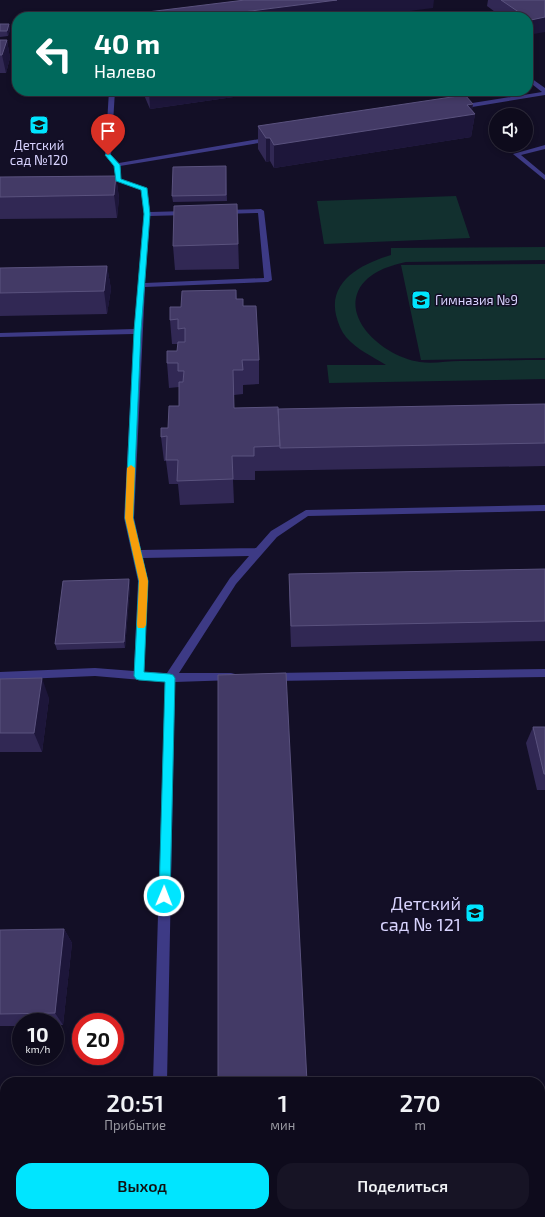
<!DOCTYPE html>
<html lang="ru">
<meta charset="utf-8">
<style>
body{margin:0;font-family:"Exo 2",sans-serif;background:#171425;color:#f1f3f6;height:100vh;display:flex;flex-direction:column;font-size:15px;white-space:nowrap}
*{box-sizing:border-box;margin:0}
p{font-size:13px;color:#9b9ba3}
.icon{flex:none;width:22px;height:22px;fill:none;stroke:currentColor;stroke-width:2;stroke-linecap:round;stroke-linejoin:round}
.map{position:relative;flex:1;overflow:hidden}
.sheet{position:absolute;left:0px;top:1077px;width:545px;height:140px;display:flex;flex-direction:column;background:#0e0b1c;border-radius:16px 16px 0 0;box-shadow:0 2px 6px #0003,0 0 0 1px #2e2b3b}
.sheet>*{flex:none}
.banner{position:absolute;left:12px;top:12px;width:521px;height:84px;border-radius:16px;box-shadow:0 2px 6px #0003,0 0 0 1px #2e2b3b;background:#00695c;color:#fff;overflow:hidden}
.controls{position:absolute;left:489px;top:108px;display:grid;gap:8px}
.controls a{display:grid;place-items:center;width:44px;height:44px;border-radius:50%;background:#0e0b1c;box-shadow:0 2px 6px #0003,0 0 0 1px #2e2b3b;font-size:20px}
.speed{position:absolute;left:12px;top:1013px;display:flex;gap:8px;font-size:20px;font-weight:700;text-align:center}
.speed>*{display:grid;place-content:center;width:52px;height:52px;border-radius:50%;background:#0e0b1c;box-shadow:0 2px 6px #0003,0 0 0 1px #2e2b3b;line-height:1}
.speed small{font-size:10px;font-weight:400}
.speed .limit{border:6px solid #d22;background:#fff;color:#111}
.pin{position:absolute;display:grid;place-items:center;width:34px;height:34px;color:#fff;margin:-41px -17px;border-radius:50% 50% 50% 0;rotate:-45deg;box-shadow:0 0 4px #0007}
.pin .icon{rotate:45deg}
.me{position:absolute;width:44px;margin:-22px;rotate:1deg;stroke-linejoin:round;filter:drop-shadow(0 0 3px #0008)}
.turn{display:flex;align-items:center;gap:14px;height:84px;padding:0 16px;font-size:18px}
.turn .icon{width:52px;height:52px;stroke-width:2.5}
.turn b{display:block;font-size:28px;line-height:34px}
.eta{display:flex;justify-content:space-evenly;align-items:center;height:68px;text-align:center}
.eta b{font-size:24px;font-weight:600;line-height:28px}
.cta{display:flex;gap:8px;margin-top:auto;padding:8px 16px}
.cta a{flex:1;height:46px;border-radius:16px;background:#00e5ff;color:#111;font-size:16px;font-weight:600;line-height:46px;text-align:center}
.cta a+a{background:#171425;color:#f1f3f6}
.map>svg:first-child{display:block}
</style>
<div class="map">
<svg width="545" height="1217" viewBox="0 0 545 1217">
<rect width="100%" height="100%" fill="#130f26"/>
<!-- green -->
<path fill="#12302f" d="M456 196 470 238 324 244 317 201Z
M545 247V260L406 262C387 266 364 274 357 294 353 306 357 318 364 328 376 345 399 359 420 362 433 364 447 361 460 361 488 361 517 360 545 360V379L329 383 327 365H386C372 356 357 350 346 337 341 331 338 323 336 315 328 280 364 263 391 255V248Z
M545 264V358L421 360 401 265Z"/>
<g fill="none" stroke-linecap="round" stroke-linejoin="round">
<!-- lane -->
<path fill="#3d3a85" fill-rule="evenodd" d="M442 15H451L454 17H439Z
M528 76 545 88V95L460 109 457 107 460 105 542 92 528 81Z
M109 91H115L111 155 119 163 271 137 274 139 271 141 120 166 121 179 147 189 150 212 187 211 190 213 187 215 150 216 145 283 264 278 258 213 223 214 220 212 223 210 261 209 264 211 272 280 268 282 145 287 134 518 141 550 256 548 271 531 306 510 545 505V511L308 516 277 537 236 584 179 673H231L235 674 236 677 235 680 175 682 167 1082H153L165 682 95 676 0 680V672L95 668 134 671 138 581 124 518 134 334 0 337V333L134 329 144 214 141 190 116 181 114 165 105 155ZM249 556 230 578 167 673 144 672 148 581 143 558Z
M545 145V149L521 155 545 175V180L513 154Z
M545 669V677L273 681 269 680 268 677 269 674 273 673Z
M0 1093H5V1107H0Z
M150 1212H164V1217H150Z"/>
</g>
<!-- wall -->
<path fill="#312854" d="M488 0H545L528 35V17H502L487 6Z
M0 24H9L10 30 8 36 0 37Z
M0 40H7L10 58 6 73H0Z
M143 91H275L150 109 144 95Z
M473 104 472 110 475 114 471 137 274 168 270 161 266 162 258 149V126Z
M226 166 227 201 173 202 172 196Z
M116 176 119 198 117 218 0 219V177Z
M237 204 239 269 175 270 173 246Z
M107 266 111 289 107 314 0 316V268Z
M236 290 237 299 243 306 259 360V384L243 385V394L234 395V408L278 409 545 404V466L255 471V480H233L234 503 180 505 178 484H169L166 461H164L161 437 168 428 179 406V387L169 388 167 363 177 351 178 344H172L170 320 181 307Z
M545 569V641L291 647 289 595V574Z
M129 579 130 586 125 648 57 650 55 644Z
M0 679 49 698 42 752H0Z
M533 727H545V790H537L526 743Z
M64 929 72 943 63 1025H55V1022H21V1026H0V930Z"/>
<!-- shaded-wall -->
<path fill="#1d163a" d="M337 0H434L433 8 362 17H204Z
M545 14V32L528 35 531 20Z
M9 24 10 30 8 36 7 31Z
M7 40 10 58 6 73 2 55Z
M149 91H275L150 109Z
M473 104 471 114H475L471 137 274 168V145Z
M266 138H270V161L266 162Z
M116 176 119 198 117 218 114 195Z
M107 266 111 289 107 314 104 291Z
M129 579 130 586 125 648 124 642Z
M42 678 49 698 42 752 34 733Z
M64 929 72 943 63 1025 55 1013Z"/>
<!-- building -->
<path fill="#433a66" stroke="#5a527e" d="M245 0H337L204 17H115V16Z
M501 0H545V17L531 20 528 19V17H526Z
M0 24H9L7 31H0Z
M0 40H7L2 55H0Z
M465 95 473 104 467 105 475 114 274 145 270 138H266L258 126Z
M226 166V195L172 196 173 167Z
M116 176 114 195 0 197V177Z
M237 204 238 244 173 246 174 206Z
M107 266 104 291 0 293V268Z
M236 290V299H243V306H256L259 360H242L243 370H233L234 408 278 407 280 446 254 447V456H232L233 479 177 481 178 460H166L167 436 161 437V428H168L169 406H179V382H183L184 371H178V363H167V351H177L178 342H185V328L178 329V319L170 320V307H181L182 291Z
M545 404V443L280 448 278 409Z
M545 569V621L291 626 289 574Z
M129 579 124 642 55 644 63 581Z
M286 673 307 1082H218V675Z
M42 678 34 733H0V679Z
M533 727H545V774H544Z
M64 929 55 1013 0 1014V930Z
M219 1212H314V1217H219Z"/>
<!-- route -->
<path fill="#00e5ff" stroke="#0095a6" d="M106 154H110L120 165 121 179 147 188 150 214 141 331 133 518 148 581 144 672 170 674 173 675 175 678 170 896 168 899 164 901 161 899 159 896 165 682 139 680 136 679 134 676 139 581 125 518 134 331 144 214 141 190 116 181 114 166 105 155Z"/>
<!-- slow -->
<path fill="#f59e0b" d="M131 465 135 468 133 518 148 581 146 625 144 628H138L137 625 139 581 125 518 127 468Z"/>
<!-- icons -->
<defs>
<symbol id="school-square" viewBox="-11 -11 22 22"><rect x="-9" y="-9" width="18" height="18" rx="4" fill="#00e5ff" stroke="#130f26"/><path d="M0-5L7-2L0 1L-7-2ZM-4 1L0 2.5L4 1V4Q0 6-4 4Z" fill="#111"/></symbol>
</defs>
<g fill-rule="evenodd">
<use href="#school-square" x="28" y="114" width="22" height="22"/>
<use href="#school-square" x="410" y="289" width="22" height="22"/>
<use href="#school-square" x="464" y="902" width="22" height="22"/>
</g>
<g text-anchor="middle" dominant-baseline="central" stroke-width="3" stroke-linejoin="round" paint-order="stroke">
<!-- far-poi labels -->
<g font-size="13" fill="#d9d4ff" stroke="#130f26">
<text x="39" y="145">Детский<tspan x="39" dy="15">сад №120</tspan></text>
<text x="435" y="300" text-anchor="start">Гимназия №9</text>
</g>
<!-- near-poi labels -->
<g font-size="18" fill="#d9d4ff" stroke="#130f26" text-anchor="end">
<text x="461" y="903">Детский<tspan x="461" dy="21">сад № 121</tspan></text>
</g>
</g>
</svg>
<div class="controls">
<a><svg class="icon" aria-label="sound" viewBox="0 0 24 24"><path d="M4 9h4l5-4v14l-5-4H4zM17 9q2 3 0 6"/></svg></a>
</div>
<div class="speed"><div>10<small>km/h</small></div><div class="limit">20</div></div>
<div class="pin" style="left:108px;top:155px;background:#d93025"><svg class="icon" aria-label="arrive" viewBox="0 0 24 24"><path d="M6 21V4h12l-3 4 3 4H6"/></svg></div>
<svg class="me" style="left:164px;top:896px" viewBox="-20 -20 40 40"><circle r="17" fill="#00e5ff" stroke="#fff" stroke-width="3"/><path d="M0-11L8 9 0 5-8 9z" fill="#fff"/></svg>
<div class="banner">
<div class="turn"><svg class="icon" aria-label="left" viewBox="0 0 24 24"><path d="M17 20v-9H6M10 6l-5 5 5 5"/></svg><div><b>40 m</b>Налево</div></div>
</div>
<section class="sheet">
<div class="eta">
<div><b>20:51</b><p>Прибытие</p></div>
<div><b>1</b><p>мин</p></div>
<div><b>270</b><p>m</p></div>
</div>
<div class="cta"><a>Выход</a><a>Поделиться</a></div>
</section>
</div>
